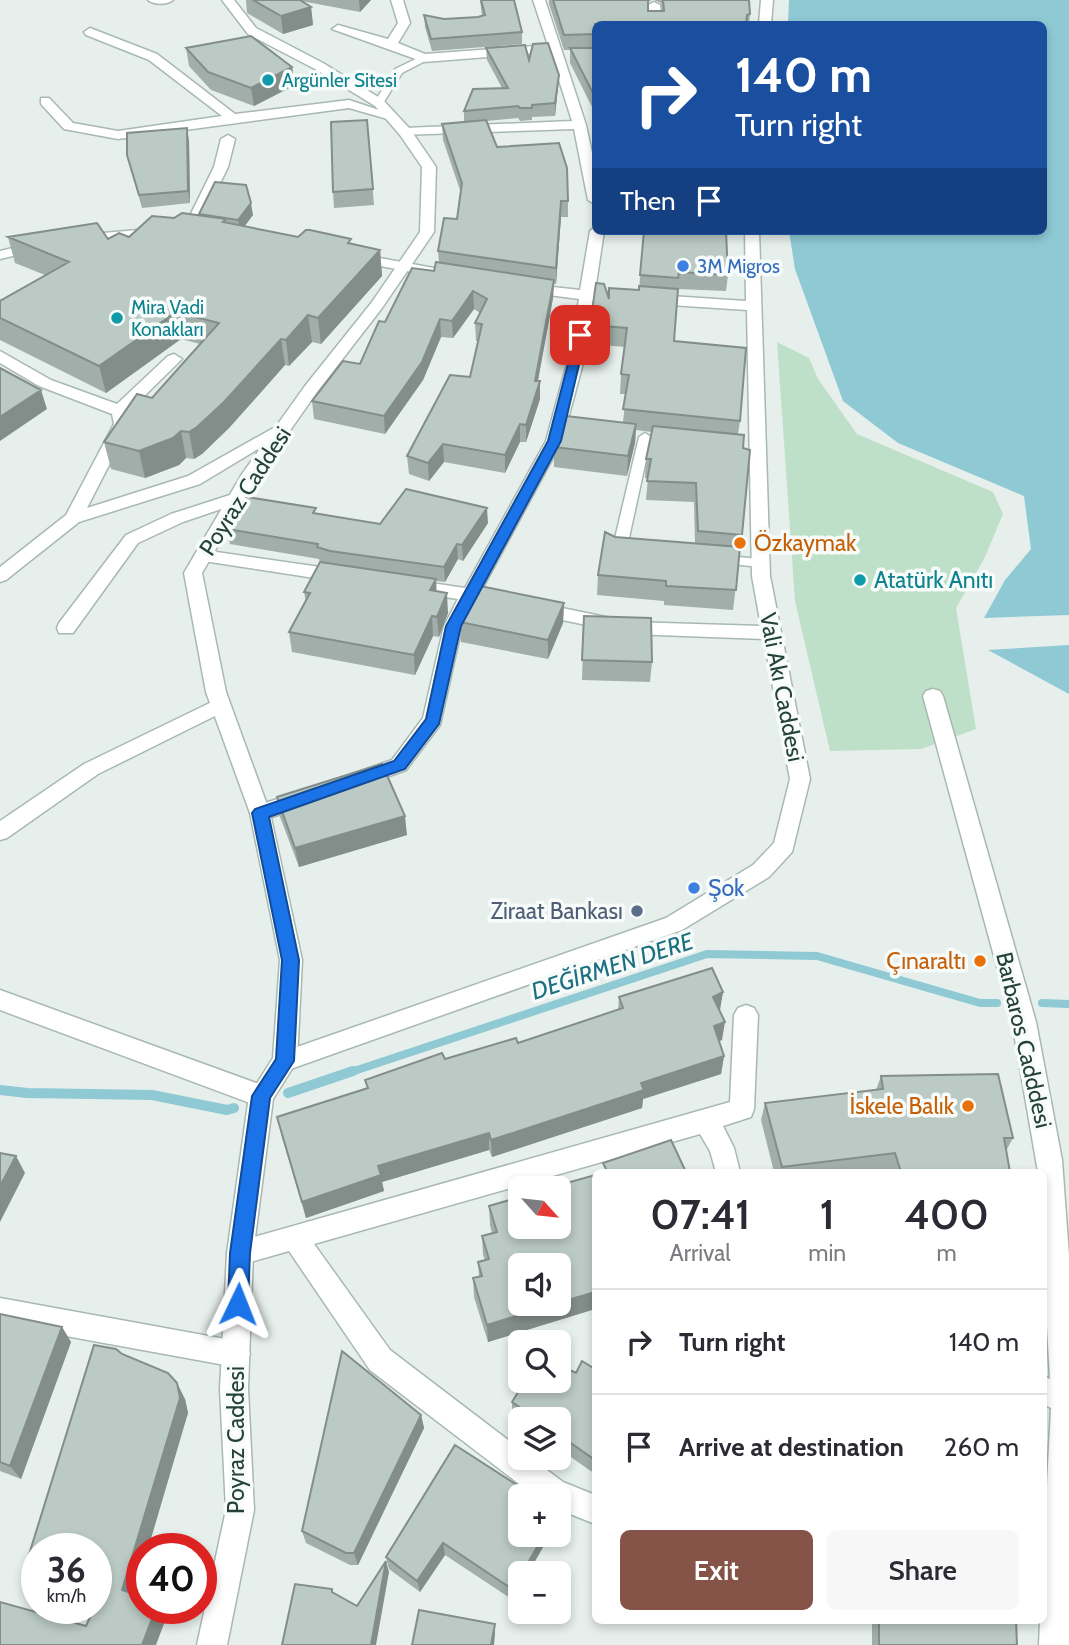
<!DOCTYPE html>
<meta charset="utf-8">
<style>
body{margin:0;font-family:Cabin,sans-serif;background:#f7f7f7;color:#2b2b33;height:100vh;display:flex;flex-direction:column;font-size:26px;white-space:nowrap}
*{box-sizing:border-box;margin:0}
p{font-size:23px;color:#7c7c81}
.icon{flex:none;width:38px;height:38px;fill:none;stroke:currentColor;stroke-width:2;stroke-linecap:round;stroke-linejoin:round}
.map{position:relative;flex:1;overflow:hidden}
.drawer{position:absolute;left:592px;top:1169px;width:455px;height:455px;display:flex;flex-direction:column;background:#fff;border-radius:10px;box-shadow:0 4px 10px #0003}
.drawer>*{flex:none}
.banner{position:absolute;left:592px;top:21px;width:455px;height:214px;border-radius:10px;box-shadow:0 4px 10px #0003;background:#1a4fa0;color:#fff;overflow:hidden}
.needle{width:46px;rotate:117deg}
.fabs{position:absolute;left:508px;top:1176px;display:grid;gap:14px}
.fabs a{display:grid;place-items:center;width:63px;height:63px;border-radius:10px;background:#fff;box-shadow:0 4px 10px #0003;font-size:35px}
.speed{position:absolute;left:21px;top:1533px;display:flex;gap:14px;font-size:35px;font-weight:700;text-align:center}
.speed>*{display:grid;place-content:center;width:91px;height:91px;border-radius:50%;background:#fff;box-shadow:0 4px 10px #0003;line-height:1}
.speed small{font-size:18px;font-weight:400}
.speed .limit{border:10px solid #d22;background:#fff;color:#111}
.pin{position:absolute;display:grid;place-items:center;width:60px;height:60px;color:#fff;margin:-30px;border-radius:14px;box-shadow:0 4px 10px #0006}
.me{position:absolute;width:77px;margin:-38px;rotate:2deg;stroke-linejoin:round;filter:drop-shadow(0 0 5px #0008)}
.turn{display:flex;align-items:center;gap:24px;height:147px;padding:0 28px;font-size:32px}
.turn .icon{width:91px;height:91px;stroke-width:2.5}
.turn b{display:block;font-size:49px;line-height:60px}
.then{display:flex;align-items:center;height:66px;padding:0 28px;background:#0003;gap:14px;font-size:26px}
.eta{display:flex;justify-content:space-evenly;align-items:center;height:119px;text-align:center}
.eta b{font-size:42px;font-weight:600;line-height:49px}
.button{display:flex;gap:14px;margin-top:auto;padding:14px 28px}
.button a{flex:1;height:80px;border-radius:10px;background:#855347;color:#fff;font-size:28px;font-weight:600;line-height:80px;text-align:center}
.button a+a{background:#f7f7f7;color:#2b2b33}
ul{padding:0;list-style:none}
li{display:flex;align-items:center;gap:21px;height:105px;padding:0 28px;border-top:2px solid #e1e1e2}
li div{flex:1}
li b{display:block;font-size:26px}
li em{font-style:normal}
.map>svg:first-child{display:block}
</style>
<div class="map">
<svg width="1069" height="1645" viewBox="0 0 1069 1645">
<rect width="100%" height="100%" fill="#e6efeb"/>
<!-- green -->
<path fill="#bfe0c8" d="M777 342 809 358 818 379 857 434 993 492 1003 514 985 557 956 608 976 729 921 749 830 751 795 601Z"/>
<!-- water -->
<path fill="#8ec9d4" d="M789 0H1069V615L984 618 1005 580 1031 549 1024 496 898 443 843 401 795 269 789 231H1043V24H788Z
M1069 645V694L988 650Z"/>
<g fill="none" stroke-linecap="round" stroke-linejoin="round">
<!-- stream-far1 -->
<path stroke="#8ec9d4" stroke-width="8" d="M1042 1003 1069 1004
M348 1073 707 954 817 956 980 1003H997"/>
<!-- stream -->
<path stroke="#8ec9d4" stroke-width="10" d="M0 1090 27 1093 152 1095 227 1110 234 1108
M288 1093 353 1071"/>
<defs>
<path id="service" d="M424 55 429 58 427 60 402 73 382 105H376L374 103 395 69Z
M645 433 651 437 627 547 632 551 630 554 619 555 612 551 639 437Z
M717 555 760 559 767 563 760 567 712 562 710 559 712 556Z"/>
<path id="minor" d="M148 0H173C167 5 154 5 148 0Z
M391 0H403L410 23 398 43 425 54 548 45 533 0H545L586 125 595 167V204L588 200 574 129 400 135V129L405 128 572 121 550 52 424 62 332 29 338 25 388 39 398 23Z
M761 0H773L771 24H759Z
M654 2 660 5 661 24H649L648 5Z
M90 28 157 54 235 114 349 100 397 116 391 120 349 108 118 139 64 129 41 104V98H49L73 123 118 131 222 116 149 60 86 35 84 32Z
M228 135 235 139 228 167 196 232 189 236 184 235 182 232 214 167 221 139Z
M595 227V231H604L595 291 746 301 745 231H759L770 576 810 779 792 852 769 877 682 930 285 1071 277 1068 273 1061 277 1054 666 918 753 865 774 843 790 779 764 639 630 634 538 615 531 613 529 609 531 605 538 603 630 622 761 626 752 576 747 310 593 300 585 356 562 441 481 591 488 593 491 597 488 601 475 602 462 626 440 725 406 770 359 787 352 784 349 779 352 774 392 760 423 718 444 626 458 599 411 592 402 586 411 580 465 588 546 441 569 356 579 299 526 292 519 288 526 284 580 290 590 231Z
M162 228 169 232 167 235 79 243 72 239 79 235Z
M41 241 46 242V248L0 259V251Z
M353 253 439 269 446 273 439 277 348 260 346 257Z
M0 351 51 380 117 404 168 356 174 354 182 359 128 412 130 424 87 508 188 476 277 426 283 424 291 429 200 484 79 522 6 580 0 582V567L66 515 114 424 112 414 39 386 0 363Z
M236 493 245 498 242 502 183 522 138 543 73 633H59L57 628 59 623 126 535 171 514Z
M203 550 341 570 350 576 341 582 197 560 194 556Z
M933 689 940 691 943 696 1036 1022 1062 1160 1069 1256V1645H1039L1040 1620H1043V1561L1051 1408 1043 1404V1376L1050 1379 1043 1256V1172H1038L1012 1022 923 696 926 691Z
M220 698 227 700 230 705 227 710 98 774 7 838 0 840V821L84 764Z
M305 790 312 792 315 798 312 804 260 821 253 819 250 813 253 807Z
M0 990 270 1088 273 1096 270 1104 261 1107 0 1010Z
M746 1005 754 1008 758 1015 754 1109 751 1117 723 1126 734 1148 740 1172H716L710 1151 700 1134 314 1244 390 1350 520 1449V1458H531L563 1482 595 1495V1524L558 1509V1496H535L370 1370 289 1251 240 1265 231 1262 227 1253 231 1244 240 1241 730 1102 734 1015 738 1008Z
M0 1298 236 1341 246 1344 250 1354 246 1364 236 1367 0 1324Z"/>
<path id="tertiary" d="M222 0H234L256 28 323 63 383 100 410 129 436 167 434 232 382 308 317 392 256 479 202 573 226 692 270 813 302 960 297 1061 273 1099 253 1253 248 1389 254 1510 227 1645H197L226 1510 220 1389 227 1253 249 1096 273 1058 280 960 250 813 206 692 184 573 242 474 305 386 372 302 420 232 422 167 400 135 375 106 315 69 248 34Z"/>
</defs>
<!-- service casing -->
<use href="#service" stroke="#a8b8b2" stroke-width="3"/>
<!-- minor casing -->
<use href="#minor" stroke="#a8b8b2" stroke-width="3"/>
<!-- tertiary casing -->
<use href="#tertiary" stroke="#a8b8b2" stroke-width="3"/>
<!-- service -->
<use href="#service" fill="#fff" fill-rule="evenodd"/>
<!-- minor -->
<use href="#minor" fill="#fff" fill-rule="evenodd"/>
<!-- tertiary -->
<use href="#tertiary" fill="#fff" fill-rule="evenodd"/>
</g>
<!-- wall -->
<path fill="#a1aea9" d="M246 0H371L360 12 301 1 311 7 313 25 283 34 247 13Z
M480 0H514L522 32V44L432 51 425 27 424 15 444 19 478 17 482 16Z
M549 0H652L648 2V11H662L661 3 654 0H749L750 14 749 24H595V125L594 124V111L570 63V50H564L549 4Z
M186 48 292 67 295 85 254 106 211 90 189 66Z
M486 48 529 60 559 75 555 116 532 117V120L520 121 518 118 486 121 497 147 568 201V217H561L556 284H554L553 298 538 381 540 399 526 442H520L505 473 444 462 429 481 409 474 407 456 470 377 478 341H476L475 323 480 313 474 309 453 338 441 337 423 380 385 434 314 419 312 401 360 364 385 322 434 271 439 263 438 251 457 219 461 193 443 140 442 124 464 122V111L502 88 487 60Z
M367 120 374 205 334 208 333 192Z
M189 141 190 203 142 208 127 155Z
M199 215H253L244 227 298 237 351 244 380 250 382 276 321 344 312 342 289 366 285 365 229 428 202 454 194 459 186 458 179 465 145 478 111 469 104 442 152 398 200 344 181 339 106 393 0 340V301L45 275 15 263 8 237 108 239 129 237 174 218Z
M644 231 728 275 726 291 678 289 674 341 740 421 738 434 742 535 733 610 664 605V601L597 595 598 575 615 537 695 543 694 502 646 500 648 478H645L646 459 652 432 636 430 635 443 627 476 554 467V447L623 422 626 394H620L621 374 625 347 590 344V325L608 298 639 290Z
M317 513 380 524 488 523 463 561 458 559 445 582 436 581V591L448 613 439 637 433 636 415 675 292 652 289 632 306 602 304 592 320 563 319 559 230 544 227 529Z
M564 603 563 623 548 659 461 642 460 622Z
M584 616 652 662 650 682 582 680Z
M277 797 407 835 299 867 280 817Z
M723 992 719 1010 722 1040 719 1041 724 1056 721 1074 643 1099 642 1108 492 1157 489 1150 382 1182 384 1191 306 1218 281 1134 367 1088 365 1080 445 1059 518 1043 618 1010 619 997Z
M881 1076 1013 1138 1006 1151 1010 1172H890L889 1170 869 1172H774L761 1120 765 1103 876 1090Z
M595 1175V1309L488 1342 474 1297 473 1278 479 1277 478 1262 485 1260 483 1255 482 1236 492 1233 490 1225 489 1206Z
M0 1314 62 1327 71 1342 21 1479 0 1471Z
M122 1354 185 1399 188 1413 142 1549V1569L134 1594 168 1613 86 1626 104 1584 96 1582V1549H37V1572L27 1561Z
M595 1369V1474L558 1448V1419H520V1421L512 1416V1402L576 1373Z
M421 1415 424 1428 358 1565H350L306 1543 302 1531Z
M455 1445 520 1535H550L513 1600 445 1555 420 1592 389 1569 386 1557Z
M872 1620H1016L1017 1645H872Z"/>
<!-- shaded-wall -->
<path fill="#838d89" d="M359 0H371L360 12Z
M311 7 313 25 283 34 281 16Z
M292 67 295 85 254 106 251 88Z
M559 75 558 87 555 116V103Z
M187 128 189 141 190 203 188 191Z
M561 201V217L556 284V268Z
M251 203 253 215 240 232 238 220Z
M380 250 382 276 321 344 318 318Z
M554 280 553 298 535 396 540 381V399L526 442V425Z
M473 291 474 309 453 338 452 321Z
M176 312 181 339 106 393 99 366Z
M308 315 312 342 289 366 286 340Z
M440 319 441 337 423 380 385 434 384 416Z
M281 339 285 365 229 428 202 454 194 459 189 432Z
M41 390 47 409 0 441V417Z
M520 424V442L505 473V455Z
M636 424 635 443 627 476 628 456Z
M181 431 186 458 179 465 145 478 139 451Z
M443 444 444 462 429 481 428 463Z
M487 508 488 523 463 561 462 545Z
M457 544 458 559 445 582 444 567Z
M436 579 437 599 430 590Z
M447 593 448 613 439 637 437 617Z
M564 603 563 623 548 659V640Z
M432 616 433 636 415 675 414 655Z
M405 816 407 835 299 867 295 848Z
M723 992 720 1010 710 1016 713 997Z
M725 1022 722 1040 711 1044 714 1026Z
M724 1056 721 1074 643 1099 642 1108 492 1157 491 1140 641 1083Z
M489 1133V1150L382 1182 384 1191 306 1218 302 1202 378 1166Z
M16 1156 25 1173 0 1222V1186Z
M595 1292V1309L488 1342 487 1325Z
M62 1327 71 1342 21 1479 10 1466Z
M177 1383 185 1399 188 1413 148 1549H142V1569L132 1602 122 1590Z
M421 1415 424 1428 358 1565 354 1553Z
M544 1535H550L528 1573H522Z
M443 1543 445 1555 420 1592 417 1581Z
M386 1561 389 1572 376 1645H371Z
M520 1576V1588L513 1600 512 1589Z
M156 1608H164L168 1613 156 1645H142Z
M495 1624V1634L494 1645H491Z"/>
<!-- building -->
<path fill="#bbcac4" stroke="#838d89" stroke-width="2" d="M253 0H300L311 7 281 16Z
M481 0H514L522 32 431 39 424 15 444 19 478 17 485 15Z
M553 0H648V11H664L663 0H749L750 14 747 15 746 24H595V34L564 35Z
M251 36 292 67 251 88 208 72 186 48Z
M548 43 559 75 555 103 532 105V108H520L518 106 464 111 473 89 508 88 486 48 525 45 529 60 533 44Z
M570 48H595V97Z
M367 120 373 189 333 192 331 122Z
M486 120 497 147 559 143 567 168 568 201H561L556 268 438 251 444 218 457 219 462 183 442 124Z
M187 128 188 191 139 195 127 155V133Z
M215 182 246 185 251 203 238 220 199 214Z
M182 213 226 219 223 222 298 237 306 230H310L351 239 348 243 380 250 318 318 308 315 286 340 281 339 224 402 197 427 189 432 181 431 173 438 139 451 104 442 137 394 152 398 219 323 176 312 99 366 0 318V301L69 262 8 237 97 223 108 239 119 233 129 237 152 216 174 218Z
M644 231H726L728 275 679 272 678 278 640 275Z
M436 262 554 280 535 381H540L526 425 520 424 505 455 443 444 428 463 407 456 450 375 470 377 482 324 475 323 487 299 473 291 452 321 440 319 422 362 384 416 312 401 343 361 360 364 379 321 385 322 412 268 434 271Z
M596 283 604 284 609 299V288L639 290V286L678 289 674 341 746 348 740 421 623 409 629 375 621 374 627 328 590 325Z
M0 368 41 390 0 417Z
M566 416 636 424 628 456 554 447Z
M653 426 744 435 743 448 750 450 742 535 698 531 696 483 647 481 651 459H646Z
M406 489 487 508 462 545 457 544 444 567 330 551 317 547 318 544 227 529 247 497 316 508 313 513 380 524Z
M605 532 615 537 740 547 736 590 666 586V581L598 575Z
M320 562 436 579 430 590 447 593 437 617 432 616 414 655 289 632 310 593 304 592Z
M480 586 564 603 548 640 460 622 464 607 469 597 474 598Z
M584 616 651 618 652 662 582 660Z
M382 764 405 816 295 848 277 797Z
M712 968 723 992 713 997 725 1022 714 1026 724 1056 641 1083 644 1090 491 1140 489 1133 378 1166 381 1175 302 1202 277 1117 368 1088 365 1080 442 1053 445 1059 516 1038 518 1043 623 1008 619 997Z
M998 1074 1013 1138H1004L1010 1172H901L895 1153 782 1167 765 1103 883 1089 881 1076Z
M671 1140 686 1172H602L607 1171 603 1163Z
M0 1153 16 1156 0 1186Z
M595 1175V1292L558 1303V1265H520V1304H555L487 1325 473 1278 482 1276 478 1262 489 1259 482 1236 497 1232 489 1206 520 1197V1227H558V1188H549Z
M0 1314 62 1327 10 1466 0 1462Z
M94 1345 116 1349 122 1354 168 1373 177 1383 180 1398 122 1590 142 1596V1608H156L142 1645H0V1602L86 1626 94 1608H96V1602L108 1573 96 1571V1549H37V1563L27 1561Z
M342 1351 421 1415 354 1553H346L302 1531Z
M582 1361 595 1369V1460L558 1434V1419H537L512 1402 525 1381H558V1371L562 1366 576 1373Z
M455 1445 534 1496H520V1535H544L522 1573H520V1576L512 1589 443 1543 417 1581 386 1557Z
M386 1561 371 1645H282L295 1584 332 1589V1592L357 1606Z
M419 1610 495 1624 491 1645H412Z
M879 1620H1016L1017 1645H879Z"/>
<!-- route -->
<path fill="#1a73e8" stroke="#114b97" stroke-width="2" d="M576 333 586 335 561 441 461 626 439 724 405 769 269 817 299 960 294 1061 270 1098 250 1253 248 1304 245 1311 238 1314 231 1311 228 1304 230 1253 252 1096 276 1059 282 960 252 813 255 809 394 761 426 719 446 626 548 441Z"/>
<!-- markers -->
<g fill="#0f9aa8" stroke="#f7fbf9" stroke-width="2.5">
<circle cx="268" cy="80" r="7"/>
<circle cx="117" cy="318" r="7"/>
<circle cx="860" cy="580" r="7"/>
</g>
<g fill="#3f7fe0" stroke="#f7fbf9" stroke-width="2.5">
<circle cx="683" cy="266" r="7"/>
<circle cx="694" cy="888" r="7"/>
</g>
<g fill="#e8710a" stroke="#f7fbf9" stroke-width="2.5">
<circle cx="740" cy="543" r="7"/>
<circle cx="980" cy="961" r="7"/>
<circle cx="968" cy="1106" r="7"/>
</g>
<circle fill="#5c6f8a" stroke="#f7fbf9" stroke-width="2.5" cx="637" cy="911" r="7"/>
<g text-anchor="middle" dominant-baseline="central" stroke-width="7" stroke-linejoin="round" paint-order="stroke">
<!-- far-culture labels -->
<g font-size="19" fill="#0d838f" stroke="#f7fbf9" text-anchor="start">
<text x="282" y="80">Argünler Sitesi</text>
<text x="131" y="307">Mira Vadi<tspan x="131" dy="22">Konakları</tspan></text>
</g>
<!-- far-shop labels -->
<g font-size="19" fill="#366cbe" stroke="#f7fbf9" text-anchor="start">
<text x="697" y="266">3M Migros</text>
</g>
<!-- street labels -->
<g font-size="23" fill="#24423a" stroke="#f7fbf9">
<text transform="translate(245 491) rotate(-57)">Poyraz Caddesi</text>
<text transform="translate(782 687) rotate(79)">Vali Akı Caddesi</text>
<text transform="translate(1024 1040) rotate(77)">Barbaros Cadddesi</text>
<text transform="translate(236 1440) rotate(-90)">Poyraz Caddesi</text>
</g>
<!-- food labels -->
<g font-size="23" fill="#c56008" stroke="#f7fbf9" text-anchor="end">
<text x="754" y="543" text-anchor="start">Özkaymak</text>
<text x="966" y="961">Çınaraltı</text>
<text x="954" y="1106">İskele Balık</text>
</g>
<!-- culture labels -->
<g font-size="23" fill="#0d838f" stroke="#f7fbf9" text-anchor="start">
<text x="874" y="580">Atatürk Anıtı</text>
</g>
<!-- shop labels -->
<g font-size="23" fill="#366cbe" stroke="#f7fbf9" text-anchor="start">
<text x="708" y="888">Şok</text>
</g>
<!-- service labels -->
<g font-size="23" fill="#4e5e75" stroke="#f7fbf9" text-anchor="end">
<text x="623" y="911">Ziraat Bankası</text>
</g>
<!-- water labels -->
<g font-size="24" font-style="italic" fill="#1c6f80" stroke="#f7fbf9">
<text transform="translate(612 966) rotate(-18)">DEĞİRMEN DERE</text>
</g>
</g>
</svg>
<div class="fabs">
<a><svg class="needle" viewBox="-14 -14 28 28"><path d="M0-13l5 13h-10z" fill="#e53935"/><path d="M0 13l5-13h-10z" fill="#7c7c81"/></svg></a>
<a><svg class="icon" aria-label="sound" viewBox="0 0 24 24"><path d="M4 9h4l5-4v14l-5-4H4zM17 9q2 3 0 6"/></svg></a>
<a><svg class="icon" aria-label="search" viewBox="0 0 24 24"><circle cx="10" cy="10" r="6"/><path d="M15 15l6 6"/></svg></a>
<a><svg class="icon" aria-label="layers" viewBox="0 0 24 24"><path d="M12 4l9 5-9 5-9-5zM3 14l9 5 9-5"/></svg></a>
<a>+</a>
<a>−</a>
</div>
<div class="speed"><div>36<small>km/h</small></div><div class="limit">40</div></div>
<div class="pin" style="left:580px;top:335px;background:#d93025"><svg class="icon" aria-label="arrive" viewBox="0 0 24 24"><path d="M6 21V4h12l-3 4 3 4H6"/></svg></div>
<svg class="me" style="left:238px;top:1304px" viewBox="-20 -20 40 40"><path d="M0-17L14 15 0 8-14 15z" fill="#1a73e8" stroke="#fff" stroke-width="4"/></svg>
<div class="banner">
<div class="turn"><svg class="icon" aria-label="right" viewBox="0 0 24 24"><path d="M7 20v-9h11M14 6l5 5-5 5"/></svg><div><b>140 m</b>Turn right</div></div>
<div class="then">Then<svg class="icon" aria-label="arrive" viewBox="0 0 24 24"><path d="M6 21V4h12l-3 4 3 4H6"/></svg></div>
</div>
<section class="drawer">
<div class="eta">
<div><b>07:41</b><p>Arrival</p></div>
<div><b>1</b><p>min</p></div>
<div><b>400</b><p>m</p></div>
</div>
<ul>
<li><svg class="icon" aria-label="right" viewBox="0 0 24 24"><path d="M7 20v-9h11M14 6l5 5-5 5"/></svg><div><b>Turn right</b></div><em>140 m</em></li>
<li><svg class="icon" aria-label="arrive" viewBox="0 0 24 24"><path d="M6 21V4h12l-3 4 3 4H6"/></svg><div><b>Arrive at destination</b></div><em>260 m</em></li>
</ul>
<div class="button"><a>Exit</a><a>Share</a></div>
</section>
</div>
